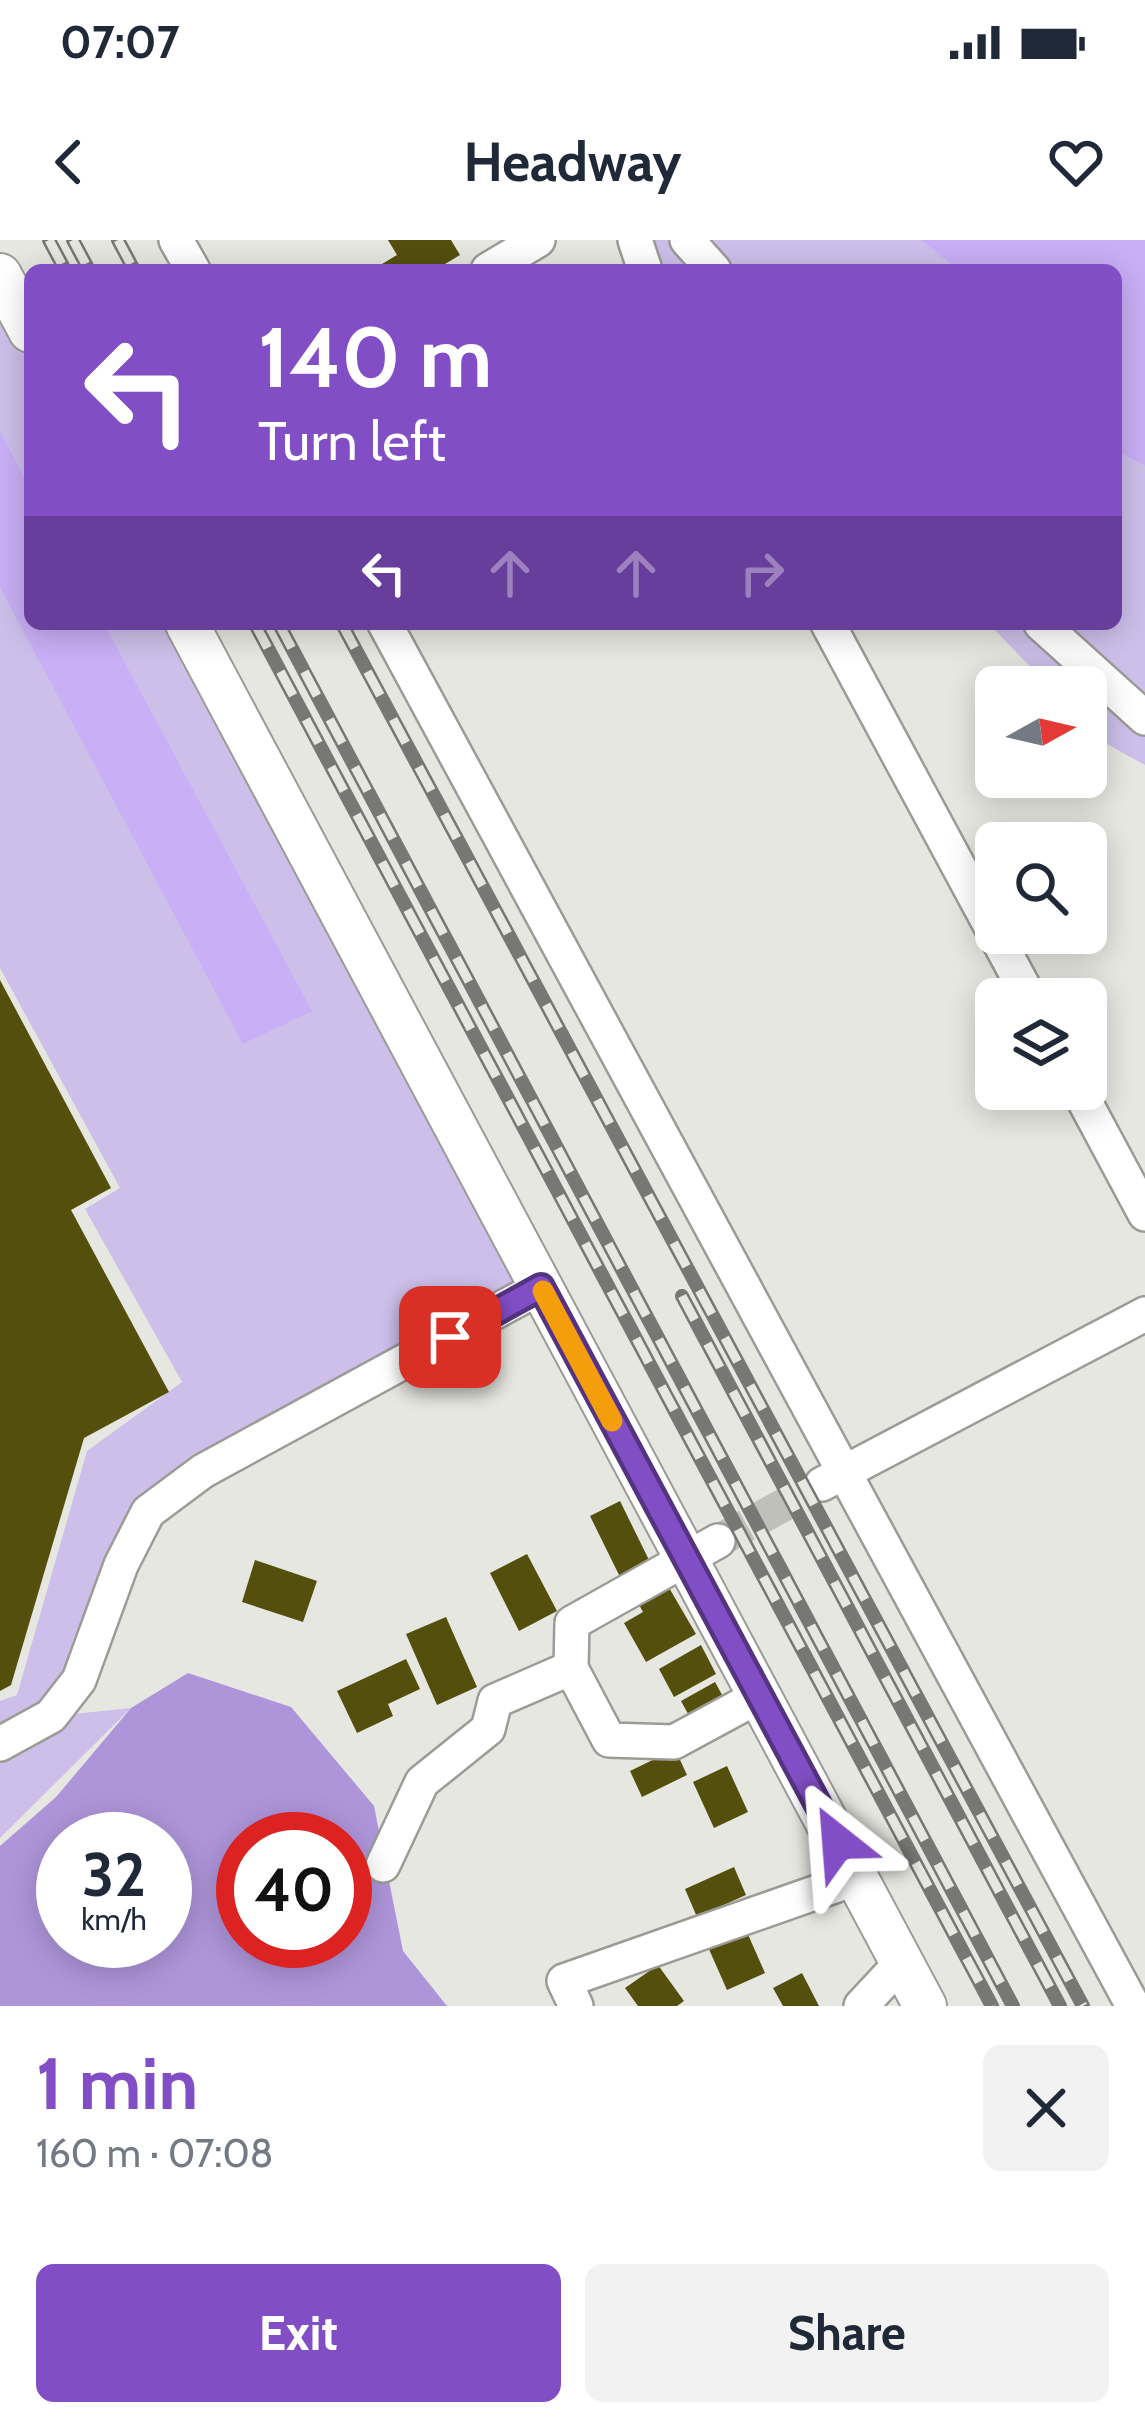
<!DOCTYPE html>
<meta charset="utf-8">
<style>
body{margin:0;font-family:Cabin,sans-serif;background:#f2f2f3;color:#1f2937;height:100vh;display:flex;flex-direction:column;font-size:45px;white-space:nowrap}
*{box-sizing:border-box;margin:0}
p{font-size:39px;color:#747a83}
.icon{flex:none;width:66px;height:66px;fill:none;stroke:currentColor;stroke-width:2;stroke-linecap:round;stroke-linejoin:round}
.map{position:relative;height:1766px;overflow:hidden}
.details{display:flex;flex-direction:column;background:#fff;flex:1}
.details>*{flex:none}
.hud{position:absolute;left:24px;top:24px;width:1098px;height:366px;border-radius:18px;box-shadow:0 6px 30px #0003;background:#824ec5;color:#fff;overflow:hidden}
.needle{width:78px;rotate:82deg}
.controls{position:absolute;left:975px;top:426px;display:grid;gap:24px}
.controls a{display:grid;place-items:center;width:132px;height:132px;border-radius:18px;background:#fff;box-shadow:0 6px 30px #0003;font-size:60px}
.speed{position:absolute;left:36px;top:1572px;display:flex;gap:24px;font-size:60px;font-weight:700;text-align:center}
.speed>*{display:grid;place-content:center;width:156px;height:156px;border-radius:50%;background:#fff;box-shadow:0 6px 30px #0003;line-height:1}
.speed small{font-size:30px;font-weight:400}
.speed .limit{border:18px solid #d22;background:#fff;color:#111}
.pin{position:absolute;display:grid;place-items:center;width:102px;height:102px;color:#fff;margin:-51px;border-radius:24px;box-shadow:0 6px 18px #0006}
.me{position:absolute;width:132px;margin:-66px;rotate:332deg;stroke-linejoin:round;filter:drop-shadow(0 0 9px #0008)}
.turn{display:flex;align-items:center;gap:42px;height:252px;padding:0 36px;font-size:54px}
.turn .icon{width:156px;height:156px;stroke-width:2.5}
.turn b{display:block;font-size:84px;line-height:102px}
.lanes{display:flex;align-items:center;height:114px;padding:0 36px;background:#0003;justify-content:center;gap:60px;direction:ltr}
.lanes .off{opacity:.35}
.round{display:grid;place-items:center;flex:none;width:126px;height:126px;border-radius:18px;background:#f2f2f3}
.summary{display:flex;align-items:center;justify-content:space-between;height:204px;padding:0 36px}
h1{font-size:72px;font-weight:800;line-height:90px;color:#824ec5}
.cta{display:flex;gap:24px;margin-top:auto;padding:24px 36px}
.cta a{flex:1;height:138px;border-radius:18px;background:#824ec5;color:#fff;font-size:48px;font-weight:800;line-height:138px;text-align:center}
.cta a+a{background:#f2f2f3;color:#1f2937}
.status{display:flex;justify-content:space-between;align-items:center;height:84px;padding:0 60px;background:#fff;direction:ltr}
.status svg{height:33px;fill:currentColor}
header{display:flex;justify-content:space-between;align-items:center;height:156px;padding:0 36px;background:#fff;font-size:54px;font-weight:800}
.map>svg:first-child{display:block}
</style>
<div class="status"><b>07:07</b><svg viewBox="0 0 49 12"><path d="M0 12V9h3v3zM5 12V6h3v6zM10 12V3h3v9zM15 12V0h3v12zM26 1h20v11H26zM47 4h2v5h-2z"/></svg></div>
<header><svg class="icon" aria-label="back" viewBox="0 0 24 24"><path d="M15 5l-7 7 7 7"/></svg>Headway<svg class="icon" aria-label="heart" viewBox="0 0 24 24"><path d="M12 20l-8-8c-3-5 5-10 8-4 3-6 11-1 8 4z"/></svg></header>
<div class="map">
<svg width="1145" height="1766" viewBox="0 0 1145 1766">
<rect width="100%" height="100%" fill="#e7e7e1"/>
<!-- green -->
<path fill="#cdbfea" d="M635 0H1145V525L1105 503 1086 484V447H1050L989 384H1116V30H645Z
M0 35 30 91V384H187L533 1052 141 1286 53 1476 131 1468 0 1598V1461L17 1455 87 1211 182 1142 85 969 120 948 0 728Z"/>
<!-- forest -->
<path fill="#ae95da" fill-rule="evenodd" d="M188 1433 291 1467 374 1566 403 1711 447 1766H0V1606L56 1557 131 1468ZM63 1599H165V1701H63ZM243 1599H345V1701H243Z"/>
<!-- water -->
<path fill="#c9aff6" d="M921 0H1145V226L1116 210V30H959Z
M0 192 30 248V384H104L312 771 243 804 0 347Z"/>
<!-- building -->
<path fill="#554f0e" d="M388 0H451L460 15 435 30H372L397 15Z
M0 740 111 948 71 970 169 1152 84 1198 11 1445 0 1451Z
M620 1261 650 1322 620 1337 590 1276Z
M527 1314 557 1371 519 1391 490 1333Z
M255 1320 317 1341 303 1382 242 1362Z
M668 1346 696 1394 646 1422 624 1383 643 1372 638 1363Z
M446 1377 477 1447 437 1465 406 1394Z
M701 1405 716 1434 674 1457 659 1429Z
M406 1419 420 1449 388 1464 393 1476 357 1493 337 1451Z
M715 1442 726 1462 692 1481 681 1461Z
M675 1509 687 1535 642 1557 630 1531Z
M727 1526 748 1572 714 1588 693 1542Z
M734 1627 746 1655 697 1677 685 1649Z
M746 1690 765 1733 727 1750 708 1707Z
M658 1725 684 1761 677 1766H638L625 1748Z
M802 1733 819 1766H783L773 1748Z"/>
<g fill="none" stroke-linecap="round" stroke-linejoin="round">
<!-- minor-tunnel -->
<path stroke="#c0c0bb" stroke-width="33" stroke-dasharray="33 16" stroke-linecap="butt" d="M718 1301 822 1244"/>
<defs>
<path id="minor" d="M176 0 193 30
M635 0 645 30
M687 0 714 30
M488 30 538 0
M385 384 1133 1766
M828 384 1030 759
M1041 384 1145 478
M1078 849 1145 974
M822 1244 1145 1074
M718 1301 572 1383 571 1428 609 1500 674 1502 759 1456
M0 1504 51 1476 79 1440 121 1325 148 1272 203 1231 541 1047
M383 1625 422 1542 488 1489 495 1461 571 1428
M576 1766 564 1741 857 1638
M861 1766 902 1722"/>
<path id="tertiary" d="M0 35 30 91
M187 384 925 1766"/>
</defs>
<!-- minor casing -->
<use href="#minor" stroke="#9c9b96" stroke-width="38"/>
<!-- tertiary casing -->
<use href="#tertiary" stroke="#9c9b96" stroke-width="46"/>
<!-- minor -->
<use href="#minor" stroke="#fff" stroke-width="33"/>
<!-- tertiary -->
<use href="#tertiary" stroke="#fff" stroke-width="42"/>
<defs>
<path id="rail" d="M49 0 65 30
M73 0 89 30
M118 0 134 30
M255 384 992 1766
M279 384 1013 1766
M342 384 1083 1766
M682 1056 1060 1766"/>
</defs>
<!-- rail casing -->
<use href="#rail" stroke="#777773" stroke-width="14"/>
<!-- rail -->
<use href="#rail" stroke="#e7e7e1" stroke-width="9" stroke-dasharray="27" stroke-linecap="butt"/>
</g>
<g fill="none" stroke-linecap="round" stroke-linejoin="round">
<defs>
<path id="route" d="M450 1097 541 1047 838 1602"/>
</defs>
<!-- route casing -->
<use href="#route" stroke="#543380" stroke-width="30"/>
<!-- route -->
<use href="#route" stroke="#824ec5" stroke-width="21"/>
<!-- slow -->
<path stroke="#f59e0b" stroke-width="21" d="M543 1051 612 1181"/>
</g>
</svg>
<div class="controls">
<a><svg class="needle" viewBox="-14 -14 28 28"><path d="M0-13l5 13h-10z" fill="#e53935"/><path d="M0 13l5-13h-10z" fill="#747a83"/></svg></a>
<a><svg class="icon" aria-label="search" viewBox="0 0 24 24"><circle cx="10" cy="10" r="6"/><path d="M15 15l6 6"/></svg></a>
<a><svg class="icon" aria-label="layers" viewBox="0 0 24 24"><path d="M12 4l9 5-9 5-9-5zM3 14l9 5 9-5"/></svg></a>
</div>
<div class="speed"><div>32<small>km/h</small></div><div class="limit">40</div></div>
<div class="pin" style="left:450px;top:1097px;background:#d93025"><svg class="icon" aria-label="arrive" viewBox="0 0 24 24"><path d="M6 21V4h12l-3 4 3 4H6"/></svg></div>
<svg class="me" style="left:838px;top:1602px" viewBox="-20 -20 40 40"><path d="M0-17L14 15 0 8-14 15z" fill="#824ec5" stroke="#fff" stroke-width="4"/></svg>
<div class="hud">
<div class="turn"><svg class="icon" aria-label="left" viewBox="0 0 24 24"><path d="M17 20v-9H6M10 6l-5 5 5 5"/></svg><div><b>140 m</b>Turn left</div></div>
<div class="lanes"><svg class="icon" aria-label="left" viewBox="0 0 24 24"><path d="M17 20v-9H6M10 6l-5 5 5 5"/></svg><svg class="icon off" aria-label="ahead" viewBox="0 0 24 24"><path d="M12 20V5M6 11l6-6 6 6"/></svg><svg class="icon off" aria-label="ahead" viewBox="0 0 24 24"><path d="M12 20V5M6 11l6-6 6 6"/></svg><svg class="icon off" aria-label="right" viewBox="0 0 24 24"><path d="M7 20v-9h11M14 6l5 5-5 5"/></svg></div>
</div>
</div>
<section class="details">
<div class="summary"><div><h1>1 min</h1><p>160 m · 07:08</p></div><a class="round"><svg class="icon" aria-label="close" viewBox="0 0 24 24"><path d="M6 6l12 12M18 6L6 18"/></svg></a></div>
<div class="cta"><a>Exit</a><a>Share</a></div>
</section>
